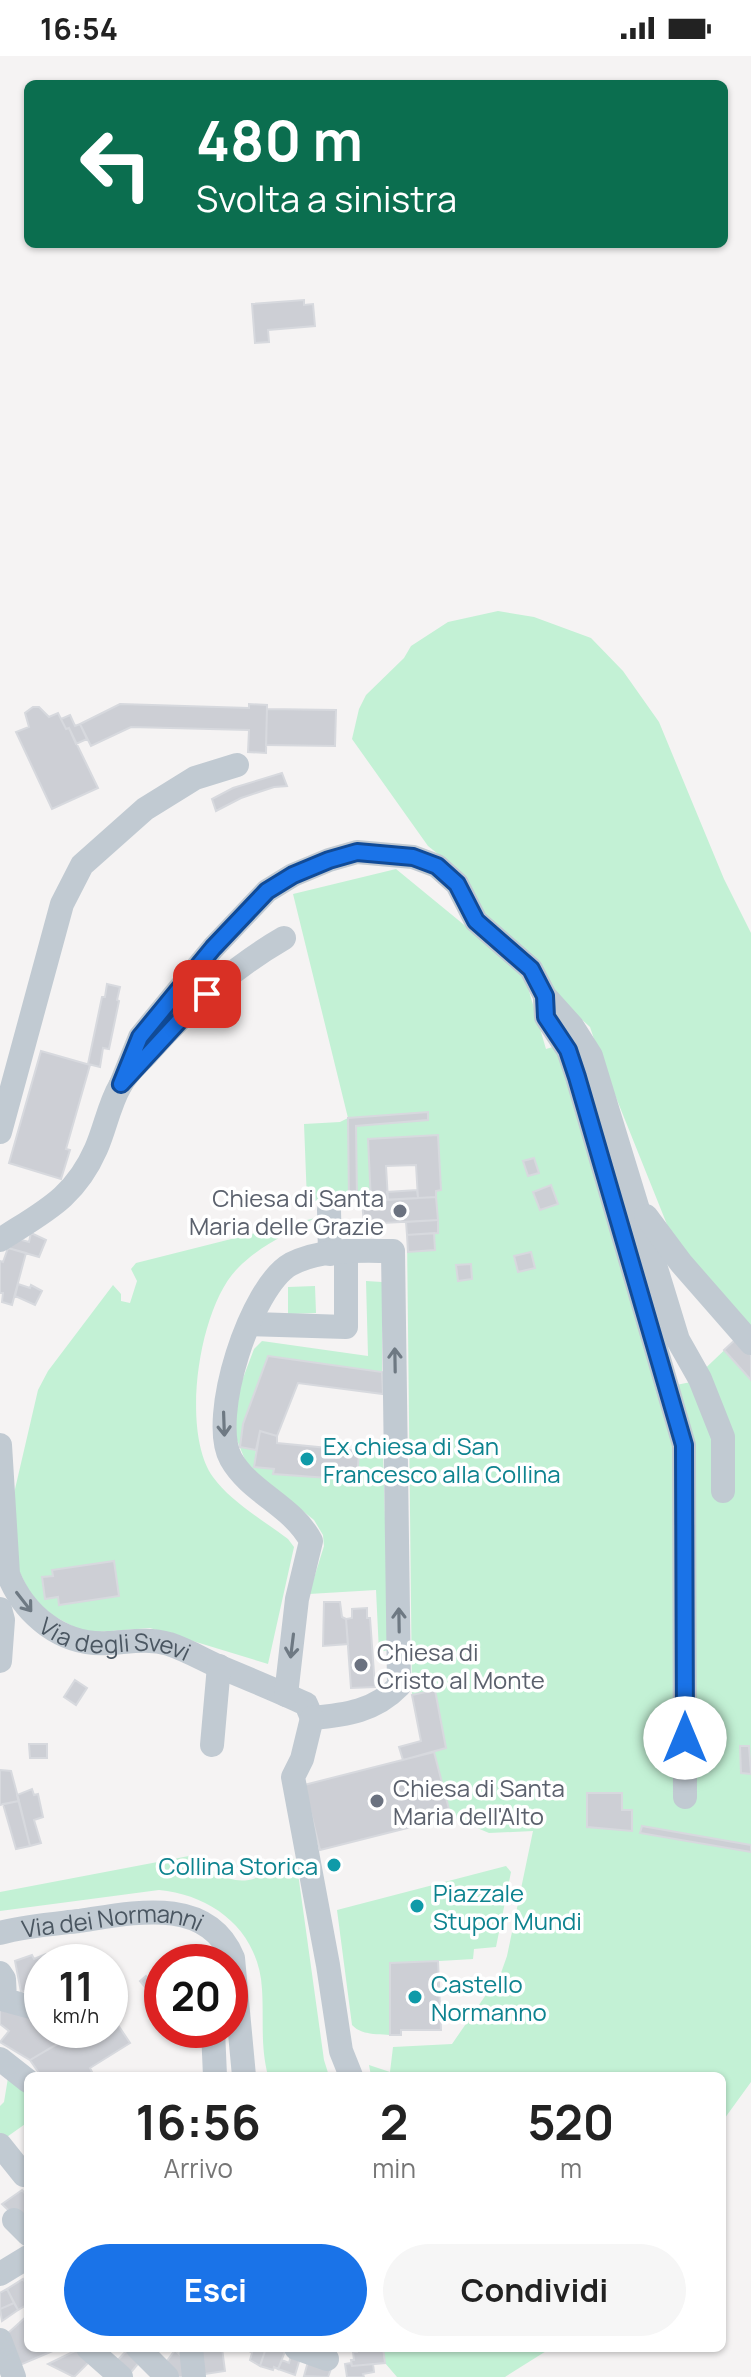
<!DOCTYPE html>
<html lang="it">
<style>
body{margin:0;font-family:Manrope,sans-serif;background:#f6f6f6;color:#222;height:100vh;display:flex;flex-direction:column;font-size:30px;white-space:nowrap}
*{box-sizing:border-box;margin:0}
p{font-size:26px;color:#767676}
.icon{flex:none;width:44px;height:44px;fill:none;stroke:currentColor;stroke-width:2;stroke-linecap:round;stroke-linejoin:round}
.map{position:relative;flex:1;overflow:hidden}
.details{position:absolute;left:24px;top:2016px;width:702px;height:280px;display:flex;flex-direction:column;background:#fff;border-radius:12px;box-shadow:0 2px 6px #0004}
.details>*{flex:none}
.banner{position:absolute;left:24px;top:24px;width:704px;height:168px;border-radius:12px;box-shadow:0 2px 6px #0004;background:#0b6e4f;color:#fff;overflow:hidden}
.speed{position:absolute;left:24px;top:1888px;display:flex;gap:16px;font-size:40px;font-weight:700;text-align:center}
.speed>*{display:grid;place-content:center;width:104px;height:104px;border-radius:50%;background:#fff;box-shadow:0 2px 6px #0004;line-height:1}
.speed small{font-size:20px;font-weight:400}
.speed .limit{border:12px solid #d22;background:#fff;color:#111}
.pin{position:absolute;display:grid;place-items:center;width:68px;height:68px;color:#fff;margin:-34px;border-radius:16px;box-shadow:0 4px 12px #0006}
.me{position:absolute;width:88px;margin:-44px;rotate:0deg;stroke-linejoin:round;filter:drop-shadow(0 0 6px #0008)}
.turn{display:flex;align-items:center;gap:28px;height:168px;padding:0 40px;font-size:36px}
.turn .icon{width:104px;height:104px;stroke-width:2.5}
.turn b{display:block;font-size:56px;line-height:68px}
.eta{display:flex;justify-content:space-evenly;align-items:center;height:136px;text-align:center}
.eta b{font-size:48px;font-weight:700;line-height:56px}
.action{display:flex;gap:16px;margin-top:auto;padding:16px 40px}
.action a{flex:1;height:92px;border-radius:48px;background:#1a73e8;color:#fff;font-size:32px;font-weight:700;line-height:92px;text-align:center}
.action a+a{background:#f6f6f6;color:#222}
.status{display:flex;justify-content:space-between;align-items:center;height:56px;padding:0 40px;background:#fff;direction:ltr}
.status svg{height:22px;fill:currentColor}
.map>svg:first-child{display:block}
</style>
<div class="status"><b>16:54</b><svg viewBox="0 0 49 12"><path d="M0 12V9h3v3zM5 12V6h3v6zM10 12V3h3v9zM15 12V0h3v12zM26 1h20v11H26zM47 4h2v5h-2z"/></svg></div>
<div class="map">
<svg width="751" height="2321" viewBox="0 0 751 2321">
<rect width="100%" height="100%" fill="#f5f3f3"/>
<!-- green -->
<path fill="#c3f1d5" d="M498 555 534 561 591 582 623 615 659 666 724 823 751 877V1275L670 1176 601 1004 590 971 546 931 489 869 453 810 428 790 352 683 359 653 366 639 404 602 411 590 448 566Z
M396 813 524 918 546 993 556 990 676 1329 691 1326 736 1283 751 1299V2026L722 2066V2020H371L369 2009 390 2016 393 1991 452 1988 501 1917 507 1900 533 1775 489 1777 451 1761 434 1696 446 1692 435 1635 412 1639 407 1179 438 1176 436 1135 441 1134 438 1080 368 1083 371 1145H307L304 1068 340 1066 348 1062 293 838Z
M315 1162C289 1177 259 1190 238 1212 199 1250 180 1375 213 1421 231 1446 263 1464 288 1483L294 1491 268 1608 150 1572 85 1577 52 1559 32 1541 18 1513 12 1446 38 1334 48 1315 113 1229 121 1238V1245L130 1247 137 1225 131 1213 136 1207Z
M366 1225 382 1226V1316L269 1300 243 1368 240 1391 256 1394 254 1411 274 1413 273 1418 357 1424 359 1395 383 1397 389 1594 379 1596 376 1534 309 1538 324 1490 323 1479 314 1464 248 1411 234 1377 240 1330 254 1293 262 1285 368 1300Z
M315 1230 316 1257 288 1258V1231Z
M189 1800C222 1820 239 1837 274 1812V1806L296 1803 324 2004 329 2020H268C260 1988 264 1964 262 1933 259 1875 213 1839 159 1834L0 1855V1836Z
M506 1810 511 1816 496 1891 474 1893 473 1903 390 1908V1979C377 1978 361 1979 352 1969L337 1854Z
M8 2022 28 2038V2066L4 2083 0 2078V2050L4 2046Z
M383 2292H551L505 2321H397L385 2307Z"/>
<!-- building -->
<path fill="#cdcfd5" stroke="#d7d9de" stroke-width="2" d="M304 244V249L313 248 315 270 268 274 269 286 255 287 252 248Z
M120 648 249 652V648L267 649 266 697 248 696 249 674 131 671 91 690 80 668Z
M33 651H39L49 661 58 657 66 673 69 672 98 732 52 753 16 676 29 671 25 657Z
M267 653 336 654 335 690 266 689Z
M70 659 75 670 80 668 87 683 76 688 69 672 66 673 61 663Z
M282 717 287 730 274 731 241 742 216 755 212 743 233 732Z
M107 928 120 931 117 944 119 945 109 993 103 992 100 1011 88 1008 102 941H105Z
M41 995 90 1009 66 1093 70 1094 61 1123 9 1107Z
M428 1056V1064L356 1070 357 1145 349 1144 348 1062Z
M438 1079 441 1134 436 1135V1141L418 1142 416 1109 386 1110 388 1144 371 1145 368 1083Z
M534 1102 539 1117 528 1120 523 1105Z
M551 1129 558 1148 540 1154 533 1136Z
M417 1134 418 1142 388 1144 387 1136Z
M436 1141 438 1164 364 1168 362 1145Z
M438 1164V1177L407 1179 406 1166Z
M31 1177 46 1184 39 1201 8 1192 18 1183 29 1186Z
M434 1177 435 1194 408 1196 407 1179Z
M8 1192 26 1197 12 1249 2 1246 3 1237H0V1205L3 1206Z
M531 1196 535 1212 518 1216 514 1200Z
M471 1208 472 1223 458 1225 456 1209Z
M18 1228 30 1232 31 1229 42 1235 35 1249 15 1240Z
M736 1283 751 1299V1324L724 1294Z
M268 1300 382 1316 383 1338 298 1327 277 1380 260 1375 256 1394 240 1391 243 1368Z
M260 1375 277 1380V1387L359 1395 357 1424 273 1418 274 1413 254 1411Z
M114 1505 119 1540 59 1549 58 1541 45 1543 42 1521 53 1520 52 1514Z
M324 1546H340L342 1561 346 1563 348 1588 323 1590Z
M367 1552V1562H370L375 1631 351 1632 346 1563 352 1562V1553Z
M75 1624 87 1632 76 1649 64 1641Z
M435 1634 446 1692 403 1704 399 1691 421 1685 412 1639Z
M29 1688H47V1702H30Z
M740 1690H749L751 1718 741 1717Z
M434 1696 451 1761 320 1794 304 1729Z
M0 1714 11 1715 19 1745 0 1749Z
M32 1733 34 1739 38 1738 43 1761 34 1764 41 1787 30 1790 17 1739Z
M587 1737H622V1754H632V1775L587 1771Z
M19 1745 30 1790 16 1793 3 1748Z
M642 1770 751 1789V1796L640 1777Z
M46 1898 50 1906H42V1946L34 1932 21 1936 15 1905 32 1899 34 1903Z
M438 1905 441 1974H401V1979H390V1907Z
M146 1920 151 1927 162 1923V1951L140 1925Z
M0 1952 29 1958 57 1988 30 2004 0 1986 9 1975 0 1968Z
M110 1957 130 1987 90 2012 94 2020H41L30 2004 82 1974H110Z
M22 2134 28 2141V2173L2 2148Z
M23 2223 28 2231V2248L18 2254 7 2233Z
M7 2233 14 2247 0 2253V2237Z
M14 2247 18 2254 2 2265 0 2253Z
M28 2259V2292L55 2294 20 2309 7 2278Z
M81 2292 93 2302 74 2321 48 2308Z
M129 2292 141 2304 128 2320 114 2308Z
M196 2292H222L225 2315 198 2319Z
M245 2292H266L260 2310 250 2304 252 2297Z
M266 2292 286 2293 278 2313 274 2311 273 2314 260 2310Z
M357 2292H383L385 2307 352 2310 351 2304H354L353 2296H357Z
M175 2294 187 2306 189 2321H176L164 2309Z
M292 2296 301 2299 295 2319 278 2313 282 2304 289 2307Z
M309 2302 332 2310 328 2321 304 2320Z
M351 2307 352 2310 373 2308 374 2316 363 2318 364 2321H347L345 2308Z"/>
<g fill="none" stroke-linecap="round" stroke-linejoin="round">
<!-- minor -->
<g stroke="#c1cad2" stroke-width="24">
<path d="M545 943 546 961 568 994 577 1021 684 1389 685 1741"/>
<path d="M121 1028 140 981 213 892 267 835 293 819 329 804 357 796 413 801 437 810 457 828 476 865 531 913 545 940 572 970 591 1000 678 1284 700 1323 723 1381V1435"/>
<path d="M0 1076 62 848 82 809 145 753 195 722 237 709"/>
<path d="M329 1154 330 1198"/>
<path d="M646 1160 681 1207 751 1287"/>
<path d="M0 1184C43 1156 74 1143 96 1093 105 1073 109 1049 120 1030 126 1018 139 1007 148 997 188 952 232 912 284 882"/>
<path d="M250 1268 346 1271V1195"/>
<path id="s1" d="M0 1389 8 1518C24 1559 62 1590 108 1587 129 1586 148 1582 169 1588 187 1594 204 1604 220 1611 249 1623 278 1635 306 1648L312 1662"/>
<path d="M0 1553 3 1564 0 1605"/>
<path d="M286 1639 297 1543 311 1485C293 1450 250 1437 231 1403 208 1362 251 1230 291 1208 322 1192 360 1195 393 1195L399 1630C375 1655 346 1659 312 1662"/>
<path d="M312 1662 302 1703 293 1721 328 1909 341 1995 351 2020"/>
<path d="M212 1689 219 1610"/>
<path id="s2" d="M0 1877C25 1870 53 1868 79 1865 132 1857 207 1839 233 1902L244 2020"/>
<path d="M0 1917 4 1923 5 1944 38 1953 42 1957"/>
<path d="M213 1974 215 2020"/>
<path d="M0 2003 28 2025"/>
<path d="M0 2089 24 2119"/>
<path d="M14 2164 28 2178"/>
<path d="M0 2218 28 2201"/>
<path d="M0 2284 14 2321"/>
<path d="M88 2292 121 2321"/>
<path d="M138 2292 167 2321"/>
<path d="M191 2292 194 2321"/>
<path d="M296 2292 327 2303"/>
</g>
</g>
<!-- one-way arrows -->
<defs><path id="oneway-shaft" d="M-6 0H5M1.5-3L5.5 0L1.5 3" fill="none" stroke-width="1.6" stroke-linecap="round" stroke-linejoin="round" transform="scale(2)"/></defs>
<g stroke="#6e7983">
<use href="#oneway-shaft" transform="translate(395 1304) rotate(-91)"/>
<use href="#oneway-shaft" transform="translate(224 1368) rotate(88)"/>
<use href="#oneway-shaft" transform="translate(24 1546) rotate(52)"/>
<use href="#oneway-shaft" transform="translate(399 1564) rotate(-91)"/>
<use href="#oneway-shaft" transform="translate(292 1590) rotate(97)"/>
</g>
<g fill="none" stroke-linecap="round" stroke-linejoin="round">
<defs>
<path id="route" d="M207 938 191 952 121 1028 140 981 213 892 267 835 293 819 329 804 357 796 413 801 437 810 457 828 476 865 531 913 545 940 546 961 568 994 577 1021 684 1389 685 1682"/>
</defs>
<!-- route casing -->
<use href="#route" stroke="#114b97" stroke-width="20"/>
<!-- route -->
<use href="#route" stroke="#1a73e8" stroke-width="14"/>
</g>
<!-- markers -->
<g fill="#6b7280" stroke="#fff" stroke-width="3">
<circle cx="400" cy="1155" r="8"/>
<circle cx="361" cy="1609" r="8"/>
<circle cx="377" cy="1745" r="8"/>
</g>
<g fill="#0f9aa8" stroke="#fff" stroke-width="3">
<circle cx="307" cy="1403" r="8"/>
<circle cx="334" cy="1809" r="8"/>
<circle cx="417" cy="1850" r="8"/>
<circle cx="415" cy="1941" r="8"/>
</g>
<g text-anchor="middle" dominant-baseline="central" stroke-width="7" stroke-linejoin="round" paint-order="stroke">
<!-- worship labels -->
<g font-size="24" fill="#5b616d" stroke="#fff" text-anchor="start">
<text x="384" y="1141" text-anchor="end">Chiesa di Santa<tspan x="384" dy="28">Maria delle Grazie</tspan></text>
<text x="377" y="1595">Chiesa di<tspan x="377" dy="28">Cristo al Monte</tspan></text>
<text x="393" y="1731">Chiesa di Santa<tspan x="393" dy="28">Maria dell'Alto</tspan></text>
</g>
<!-- culture labels -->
<g font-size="24" fill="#0d838f" stroke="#fff" text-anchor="start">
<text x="323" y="1389">Ex chiesa di San<tspan x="323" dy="28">Francesco alla Collina</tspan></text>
<text x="318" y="1809" text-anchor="end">Collina Storica</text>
<text x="433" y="1836">Piazzale<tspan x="433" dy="28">Stupor Mundi</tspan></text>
<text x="431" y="1927">Castello<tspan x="431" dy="28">Normanno</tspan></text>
</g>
<!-- street labels -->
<g font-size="24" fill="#4a5661" stroke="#fff">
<text stroke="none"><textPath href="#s1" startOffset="266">Via degli Svevi</textPath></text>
<text stroke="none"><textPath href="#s2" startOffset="114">Via dei Normanni</textPath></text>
</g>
</g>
</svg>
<div class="speed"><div>11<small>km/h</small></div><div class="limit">20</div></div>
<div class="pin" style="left:207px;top:938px;background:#d93025"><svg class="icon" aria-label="arrive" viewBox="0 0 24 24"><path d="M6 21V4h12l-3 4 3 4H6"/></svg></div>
<svg class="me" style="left:685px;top:1682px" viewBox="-20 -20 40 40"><circle r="19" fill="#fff"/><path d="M0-13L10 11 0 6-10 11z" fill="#1a73e8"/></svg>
<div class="banner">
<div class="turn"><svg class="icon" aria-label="left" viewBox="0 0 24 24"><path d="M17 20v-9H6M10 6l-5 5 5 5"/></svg><div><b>480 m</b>Svolta a sinistra</div></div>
</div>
<section class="details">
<div class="eta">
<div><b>16:56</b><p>Arrivo</p></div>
<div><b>2</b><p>min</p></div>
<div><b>520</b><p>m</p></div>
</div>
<div class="action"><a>Esci</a><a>Condividi</a></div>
</section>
</div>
